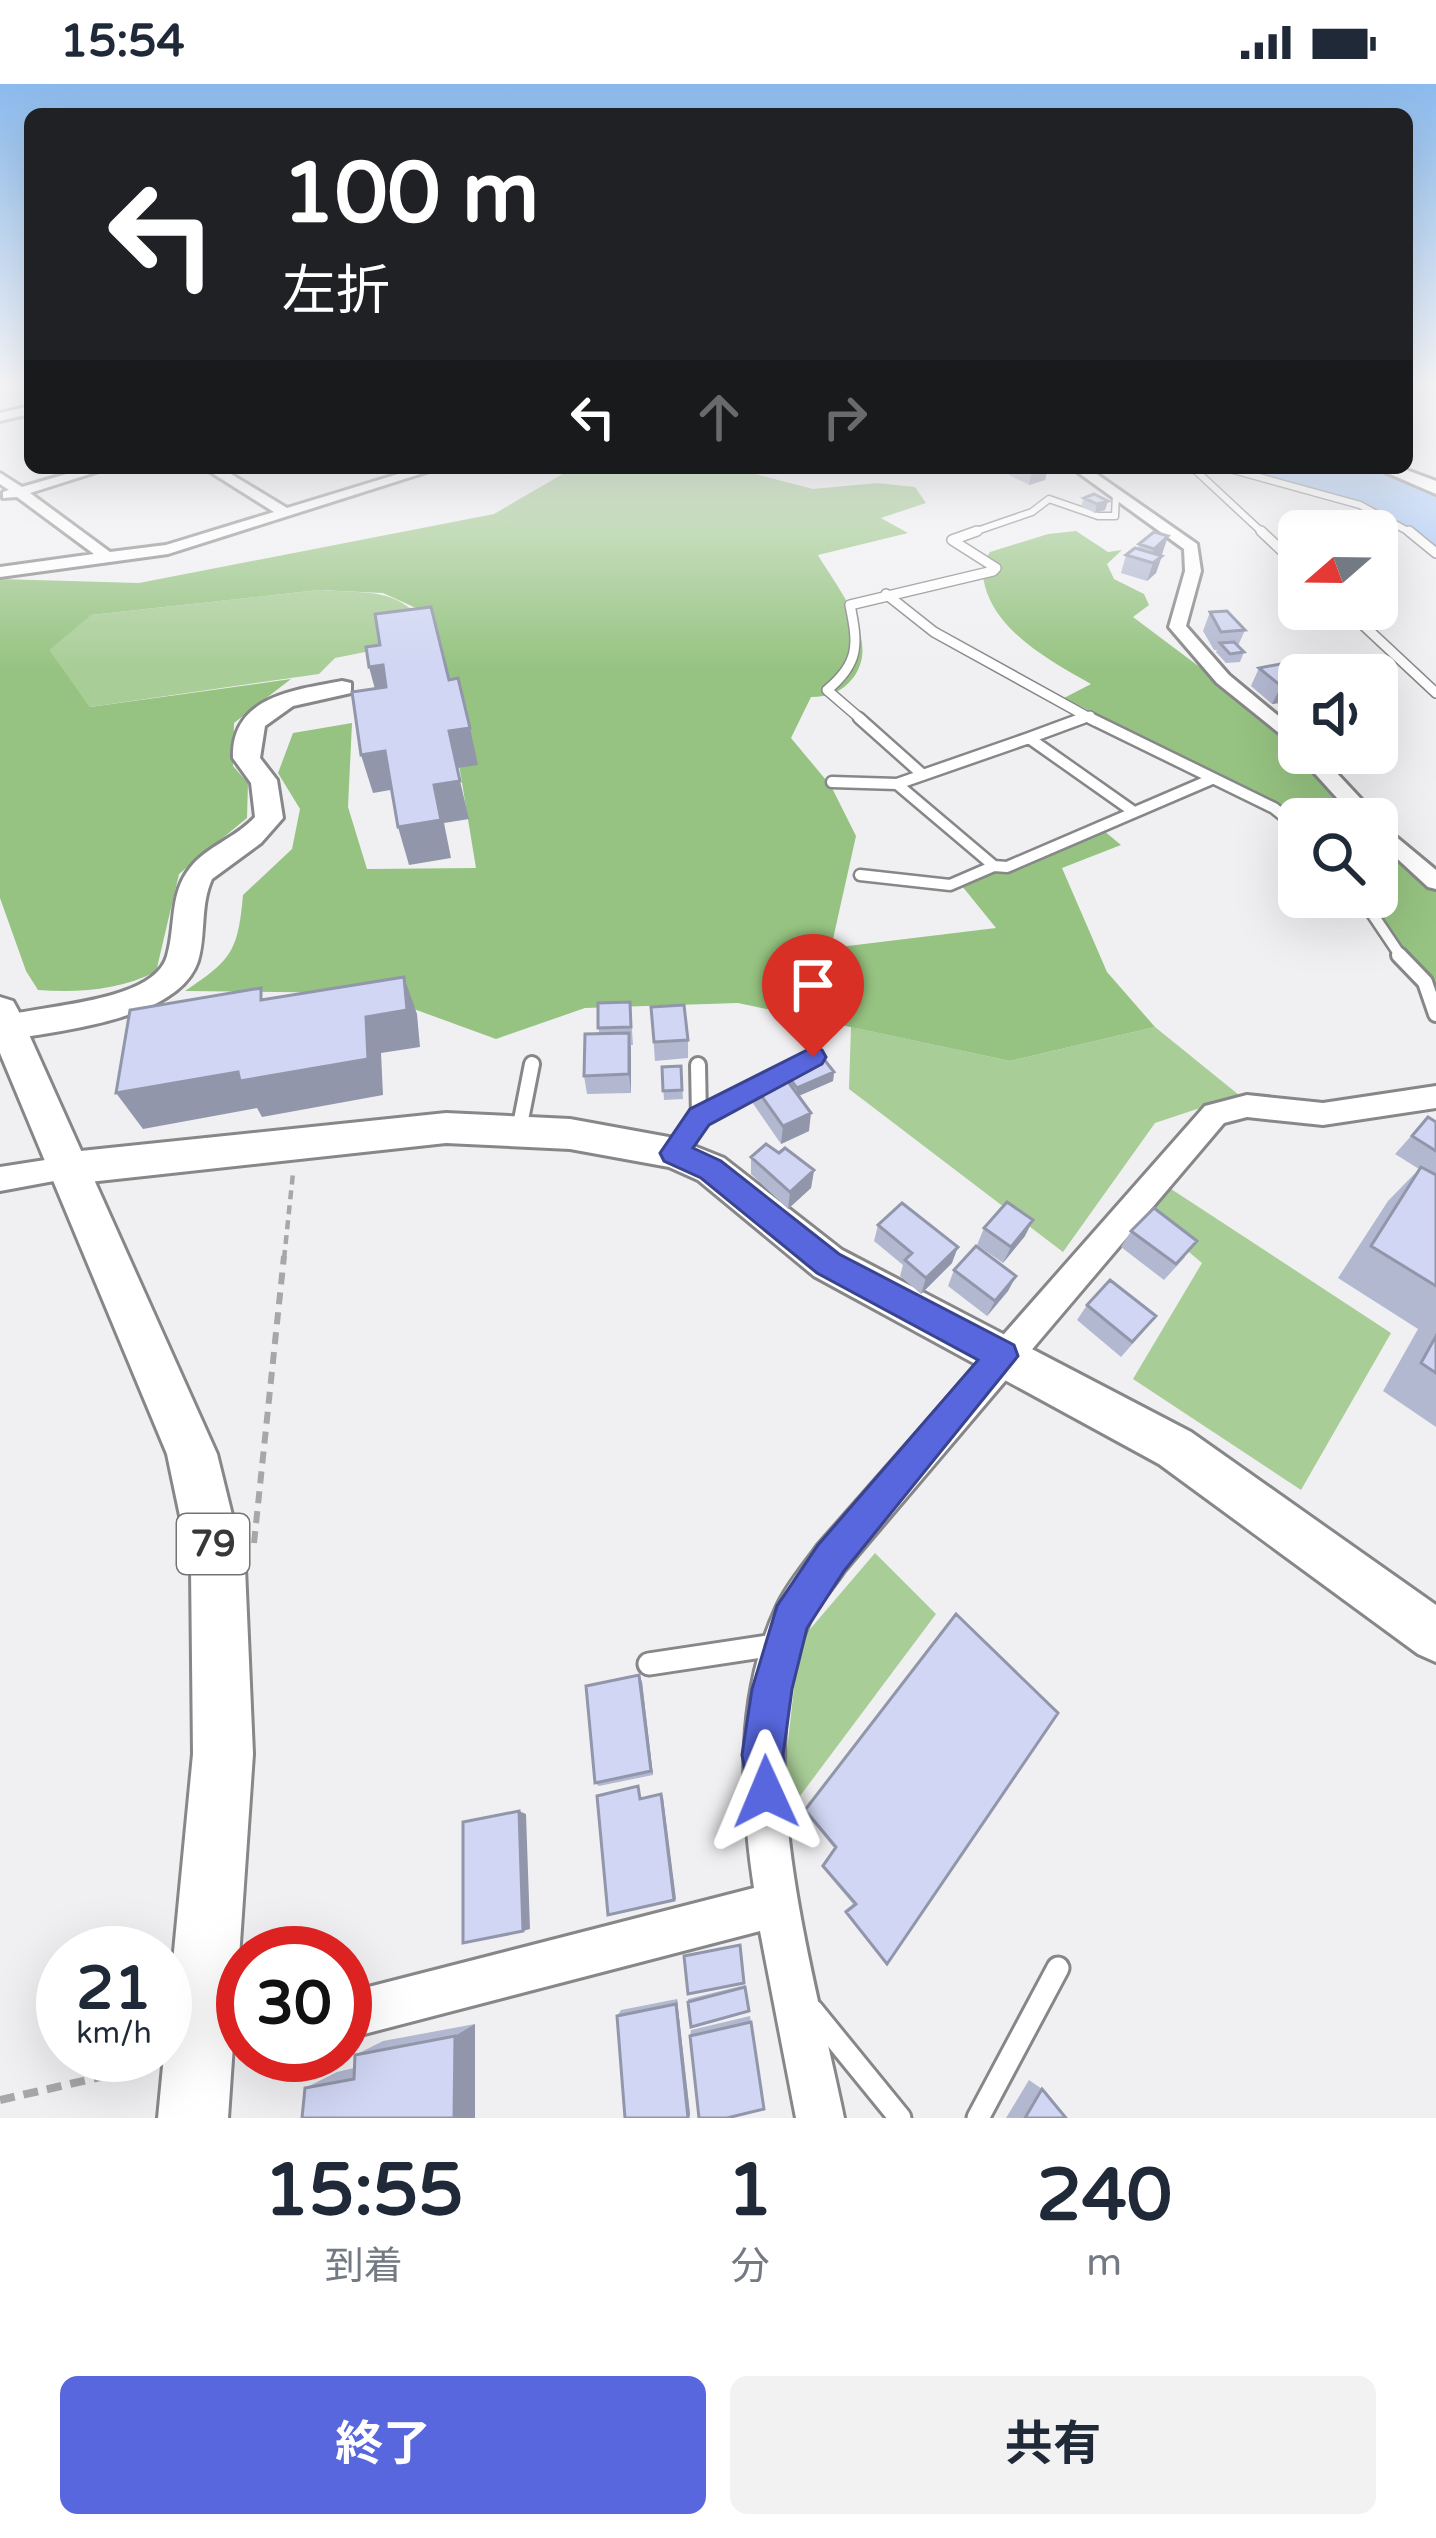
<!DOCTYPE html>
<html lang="ja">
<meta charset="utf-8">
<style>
body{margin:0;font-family:"Varela Round","Noto Sans JP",sans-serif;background:#f2f2f3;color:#1f2937;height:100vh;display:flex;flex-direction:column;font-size:45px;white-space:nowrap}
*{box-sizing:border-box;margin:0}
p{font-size:39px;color:#747a83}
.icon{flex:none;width:66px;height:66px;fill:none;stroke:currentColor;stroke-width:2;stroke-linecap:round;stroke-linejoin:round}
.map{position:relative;height:2034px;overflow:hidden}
.panel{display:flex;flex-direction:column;background:#fff;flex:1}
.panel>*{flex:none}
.banner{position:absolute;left:24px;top:24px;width:1389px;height:366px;border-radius:18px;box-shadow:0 12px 48px #0002;background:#202124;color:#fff;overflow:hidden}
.needle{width:78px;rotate:250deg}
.tools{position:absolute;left:1278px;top:426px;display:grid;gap:24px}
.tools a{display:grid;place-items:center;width:120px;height:120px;border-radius:18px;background:#fff;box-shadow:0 12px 48px #0002;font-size:60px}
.speed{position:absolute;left:36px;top:1842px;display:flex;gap:24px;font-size:60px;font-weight:700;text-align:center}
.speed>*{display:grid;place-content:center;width:156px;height:156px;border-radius:50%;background:#fff;box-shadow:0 12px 48px #0002;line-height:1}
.speed small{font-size:30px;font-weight:400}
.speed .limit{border:18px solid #d22;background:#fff;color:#111}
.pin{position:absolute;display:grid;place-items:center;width:102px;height:102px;color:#fff;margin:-123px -51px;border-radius:50% 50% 50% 0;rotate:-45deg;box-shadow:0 0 12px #0007}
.pin .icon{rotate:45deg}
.me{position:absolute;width:132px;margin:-66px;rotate:359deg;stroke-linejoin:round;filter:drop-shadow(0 0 9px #0008)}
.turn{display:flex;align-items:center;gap:42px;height:252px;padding:0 60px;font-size:54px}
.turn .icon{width:156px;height:156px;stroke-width:2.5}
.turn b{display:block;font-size:84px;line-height:102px}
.lanes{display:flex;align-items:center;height:114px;padding:0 60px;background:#0003;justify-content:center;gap:60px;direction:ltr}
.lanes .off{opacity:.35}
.eta{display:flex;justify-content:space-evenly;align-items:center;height:204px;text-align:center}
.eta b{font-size:72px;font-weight:700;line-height:84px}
.primary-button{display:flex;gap:24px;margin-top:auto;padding:24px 60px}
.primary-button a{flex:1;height:138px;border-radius:18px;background:#5867de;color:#fff;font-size:48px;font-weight:700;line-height:138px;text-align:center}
.primary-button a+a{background:#f2f2f3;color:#1f2937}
.status{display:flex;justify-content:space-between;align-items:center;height:84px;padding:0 60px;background:#fff;direction:ltr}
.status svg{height:33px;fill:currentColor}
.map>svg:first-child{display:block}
</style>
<div class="status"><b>15:54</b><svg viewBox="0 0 49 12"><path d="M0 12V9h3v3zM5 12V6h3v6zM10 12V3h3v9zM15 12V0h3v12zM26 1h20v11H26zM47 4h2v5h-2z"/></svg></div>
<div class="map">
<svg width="1436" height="2034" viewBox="0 0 1436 2034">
<rect width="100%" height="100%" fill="#f0f0f3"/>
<!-- green -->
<path fill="#a8cd96" d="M319 506C377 510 401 502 436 554L335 574 319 590 90 623 44 561 91 531Z
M851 943 1010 977 1155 943 1239 1011 1155 1039 1063 1168 849 1005Z
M1165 1101 1391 1249 1301 1406 1133 1295 1202 1179 1146 1132Z
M875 1469 936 1530 800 1712 785 1685 799 1558Z"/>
<!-- forest -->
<path fill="#96c381" d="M573 384H750L744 387 813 405 877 399 915 403 926 419 881 434 908 449 818 471C837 504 882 556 853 594 842 608 828 613 811 613L791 654 831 702 856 752 831 864 996 844 962 802 1001 782 1103 746 1121 761 1062 784 1107 888 1155 943 1010 977 738 919 585 924 496 955 370 909 185 907C232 876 238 867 243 811L292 765 300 725 278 689 293 649 352 639 348 723 367 785 476 784 439 559 416 524 383 509 319 506 91 531 49 566 90 623 291 595 234 639 233 682 248 699 247 734 179 790 156 888C118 906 80 909 38 906L26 887 0 814V495L139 499 494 430Z
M1076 447 1108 468 1122 466 1107 480 1114 495 1144 510 1149 521 1133 533 1261 629 1332 709 1363 735 1299 737 1267 716 1064 614 1091 600C1049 576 990 545 983 492L1002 486 986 474 990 468 1048 450Z
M1377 747 1436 803V900L1425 898 1361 813H1377Z"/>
<!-- water -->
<path fill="#9fc3f5" d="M1230 384H1370L1436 410V466C1371 408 1307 409 1230 384Z"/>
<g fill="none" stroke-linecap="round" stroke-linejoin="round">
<defs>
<path id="lane-far4" d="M1193 384 1264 450
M1226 384 1360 421 1413 450
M968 450 1032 428 1049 415 1098 432H1115L1116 409"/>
<path id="lane-far3" d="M1261 447 1299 483
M1409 447 1436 469
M886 510 934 548 1095 637
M1346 525 1436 609
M863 637 827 606C860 579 858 560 850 521L993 487 996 484 952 456 977 447
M1075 637 1090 632"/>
<path id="lane-far2" d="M859 634 923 691
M1083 634 1029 654 1134 728
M1090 634 1274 724 1299 744
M832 698 897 700
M994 782 897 700 1029 654
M860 791 950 801 994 782 1007 783 1212 695
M1361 813 1402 874"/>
<path id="lane-far1" d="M1399 871 1425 898 1436 930
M699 1033 813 973
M519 1046 532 980
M674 1069 699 1033 698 981"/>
<path id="lane" d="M649 1580 775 1561
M812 1926 900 2034
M978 2034 1058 1884"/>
<path id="street" d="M30 322V330L0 337V329Z
M87 384H109L30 409 110 468 166 461 274 428 204 384H221L287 424 418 384H439L168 470 0 493V483L94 470 17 413 3 414V408L9 406 0 400V389L22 403Z
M1072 384H1088L1197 460 1201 487 1186 542 1229 591 1299 649V665L1217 599 1169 543 1185 487 1184 465Z
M1299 666 1318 669 1375 730 1379 735 1377 737 1356 735 1300 673Z
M1377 737 1436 786V805L1428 803 1377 756Z
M1436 1002V1024L1323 1041 1247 1033 1224 1039 844 1487C832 1505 816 1522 808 1541 748 1674 816 1896 844 2034H796L760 1847 345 1955V1909L754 1804C740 1711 736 1610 777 1522 787 1500 804 1481 818 1461L1205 1022 1247 1011 1323 1019Z
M71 1072 81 1076 85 1084 81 1092 0 1107V1083Z"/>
<path id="secondary" d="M1376 384H1401L1436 397V410Z
M342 597 351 599V609L293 622 265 642 260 674 277 696 283 734 261 759 212 795C200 821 206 850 198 877 179 936 60 946 8 956L0 953V933C40 921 154 919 167 872 176 842 169 810 190 784 207 762 236 754 255 733L251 699 233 674C231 612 295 606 342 597Z
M446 1029 570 1035 674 1054 724 1074 842 1166 1191 1348 1436 1521V1578L1418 1570 1159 1380 814 1192 698 1096 669 1083 570 1065 446 1059 71 1100 58 1095 52 1084 58 1073 71 1068Z"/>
<path id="primary" d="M0 913 13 917 18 926 217 1370 245 1484 253 1670 228 2034H158L193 1670 191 1484 167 1370 0 969Z"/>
</defs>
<!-- lane-far4 casing -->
<use href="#lane-far4" stroke="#878789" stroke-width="9"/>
<!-- lane-far3 casing -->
<use href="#lane-far3" stroke="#878789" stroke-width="12"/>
<!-- lane-far2 casing -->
<use href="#lane-far2" stroke="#878789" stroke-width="15"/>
<!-- lane-far1 casing -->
<use href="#lane-far1" stroke="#878789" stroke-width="20"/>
<!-- lane casing -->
<use href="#lane" stroke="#878789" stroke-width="27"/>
<!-- street casing -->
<use href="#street" stroke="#878789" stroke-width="6"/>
<!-- secondary casing -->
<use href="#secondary" stroke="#878789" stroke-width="6"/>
<!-- primary casing -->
<use href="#primary" stroke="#878789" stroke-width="6"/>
<!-- path-far2 -->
<path stroke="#a7a7a9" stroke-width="4.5" stroke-dasharray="9 6" stroke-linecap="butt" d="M284 1175 293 1089"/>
<!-- path-far1 -->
<path stroke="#a7a7a9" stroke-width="6" stroke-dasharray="12 8" stroke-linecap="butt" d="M254 1459 284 1172"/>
<!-- path -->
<path stroke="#a7a7a9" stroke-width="8" stroke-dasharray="15 9" stroke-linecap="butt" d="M0 2016 153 1981"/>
<!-- lane-far4 -->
<use href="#lane-far4" stroke="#fff" stroke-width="6"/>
<!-- lane-far3 -->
<use href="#lane-far3" stroke="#fff" stroke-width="9"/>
<!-- lane-far2 -->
<use href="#lane-far2" stroke="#fff" stroke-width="10"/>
<!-- lane-far1 -->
<use href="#lane-far1" stroke="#fff" stroke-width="14"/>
<!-- lane -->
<use href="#lane" stroke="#fff" stroke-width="21"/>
<!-- street -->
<use href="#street" fill="#fff" fill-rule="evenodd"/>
<!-- secondary -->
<use href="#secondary" fill="#fff" fill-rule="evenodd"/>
<!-- primary -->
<use href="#primary" fill="#fff" fill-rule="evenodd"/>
</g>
<!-- wall -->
<path fill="#b3b8d1" d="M1010 384H1048L1045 396 1029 401 1009 391Z
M1084 414 1108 417 1105 426 1095 429 1081 422Z
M1168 452 1156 489 1147 497 1121 489 1126 471 1138 465 1139 460Z
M1210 528 1245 546 1238 562 1244 568 1240 578 1226 579 1216 568 1217 566H1214L1203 547Z
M1259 584 1299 595V630L1290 623 1293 617 1272 620 1251 602Z
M630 918 633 961H631V1009L587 1010 584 992 599 950 598 919Z
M651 923 688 956V974L655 977Z
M681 982 683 1015 664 1016 662 983Z
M834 988 833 997 799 1012 809 1047 781 1060 752 1018 753 1000 785 994 786 990Z
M1428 1033 1436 1038V1343L1383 1307 1418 1245 1338 1194 1388 1117 1419 1085 1395 1070Z
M779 1069 814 1086 811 1104 788 1125 751 1090V1073Z
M878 1141 952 1179 921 1210 900 1192 903 1181 874 1157Z
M984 1144 1025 1152 1003 1179 977 1161Z
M1131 1147 1185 1173 1164 1196 1121 1163Z
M954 1186 1016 1192 1008 1207 987 1232 948 1202Z
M1087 1221 1144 1247 1121 1273 1077 1236Z
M956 1530 887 1880 844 1827 853 1820 821 1782 834 1764 804 1727Z
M642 1598 653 1691 599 1702 595 1699Z
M745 1901 749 1927 688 1918V1915Z
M677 1915 690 2030 617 1932 621 1926Z
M750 1932 764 2025 690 1952 691 1946Z
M475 1940V2034H302L305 2004 337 1988 354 1984 355 1971 383 1957Z
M1029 1996 1042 2005 1066 2034H1006Z"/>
<!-- shaded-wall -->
<path fill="#9296aa" d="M1032 384H1048L1045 396 1029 401Z
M1108 417 1105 426 1095 429 1097 420Z
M1168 452 1162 470 1152 479 1149 478 1154 465Z
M1162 472 1156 489 1147 497 1153 479Z
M383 581 393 618 379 620 369 583Z
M1299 598V604L1293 617 1272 620 1281 602Z
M470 644 478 681 457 684 469 735 444 739 451 774 409 781 398 743 434 701 449 647Z
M385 667 396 705 373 709 361 671Z
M404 893 417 930 420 963 381 969 383 1011 262 1033 257 1024 143 1045 116 1009Z
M629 949 631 967V1009L629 990Z
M834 988 833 997 796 1013 797 1004Z
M811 1029 809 1047 781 1060 783 1042Z
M814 1086 811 1104 788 1125 790 1108Z
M1033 1136 1025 1152 1003 1179 1011 1163Z
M958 1163 952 1179 921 1210 926 1194Z
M1016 1192 1008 1207 987 1232 995 1217Z
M639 1591 642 1598 653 1691 651 1687Z
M661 1710 663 1713 676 1815 674 1816Z
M519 1727 526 1730 530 1845 523 1847Z
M677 1915 690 2030 689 2034 676 1920Z
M475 1940V2034H454L455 1952Z"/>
<!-- building -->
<path fill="#d0d6f3" stroke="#9296aa" stroke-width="3" d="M1094 410 1108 417 1097 420 1084 414Z
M1154 448 1168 452 1154 465 1139 460Z
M1135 464 1162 472 1153 479 1126 471Z
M431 523 449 596 458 594 470 644 449 647 460 697 434 701 441 736 398 743 385 667 361 671 352 608 386 603 383 581 369 583 366 563 380 561 375 530Z
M1227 527 1245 546 1221 548 1210 528Z
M1234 558 1244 568 1230 570 1220 559Z
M1280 580 1299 595V598L1281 602 1259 584Z
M404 893 407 926 366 933 368 975 240 997 238 988 116 1009 130 926 261 904V916Z
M630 918 631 943 598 944V919Z
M684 921 688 956 654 958 651 923Z
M629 949V990L584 992 585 950Z
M823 974 834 988 797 1004 786 990Z
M681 982 682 1006 663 1007 662 983Z
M781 988 811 1029 783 1042 753 1000Z
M1428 1033 1436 1038V1067L1412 1052Z
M766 1060 779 1069 785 1064 814 1086 790 1108 751 1073Z
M1421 1083 1436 1091V1202L1371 1162Z
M1007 1118 1033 1136 1011 1163 984 1144Z
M902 1119 958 1163 926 1194 905 1176 912 1169 878 1141Z
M1154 1124 1197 1157 1176 1180 1131 1147Z
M976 1162 1016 1192 995 1217 954 1186Z
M1110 1196 1156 1232 1132 1258 1087 1221Z
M1436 1252V1289L1421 1279Z
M956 1530 1058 1629 887 1880 846 1828 856 1820 823 1782 836 1763 805 1726Z
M639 1591 651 1687 595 1699 586 1602Z
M638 1702 640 1715 661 1710 674 1816 608 1831 597 1712Z
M519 1727 523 1847 463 1859V1738Z
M740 1861 744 1899 688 1910 684 1872Z
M745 1903 749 1927 691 1943 688 1918Z
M676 1920 688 2034H625L617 1932Z
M751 1938 764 2025 727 2034H699L690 1952Z
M455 1952 454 2034H302L305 2004 354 1995 355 1971Z
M1042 2005 1066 2034H1025Z"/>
<!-- sky -->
<linearGradient id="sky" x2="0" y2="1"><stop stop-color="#8bbaed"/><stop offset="0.51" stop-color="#f8f8fa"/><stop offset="1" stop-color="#f8f8fa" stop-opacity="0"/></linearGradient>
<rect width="1436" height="586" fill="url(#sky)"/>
<!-- route -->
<path fill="#5867de" stroke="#394390" stroke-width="3" d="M813 963 822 966 826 973 822 980 709 1041 693 1064 721 1077 839 1170 1014 1261 1018 1272 844 1487 807 1544 792 1605 783 1671 788 1708 781 1723 766 1730 752 1723 742 1671 752 1605 777 1522 818 1461 978 1276 817 1189 701 1094 664 1077 660 1069 690 1025Z"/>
<g text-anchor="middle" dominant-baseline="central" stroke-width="12" stroke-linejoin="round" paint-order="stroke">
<!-- shield labels -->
<rect fill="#fff" stroke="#747474" stroke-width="3" x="177" y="1430" width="72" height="60" rx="9"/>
<g font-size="36" font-weight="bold" fill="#383839">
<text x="213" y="1460">79</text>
</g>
</g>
</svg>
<div class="tools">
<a><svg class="needle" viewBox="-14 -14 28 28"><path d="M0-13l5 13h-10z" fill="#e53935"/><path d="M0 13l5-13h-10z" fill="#747a83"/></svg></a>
<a><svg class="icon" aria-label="sound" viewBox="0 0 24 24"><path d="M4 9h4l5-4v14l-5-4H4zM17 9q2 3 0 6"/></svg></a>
<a><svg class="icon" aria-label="search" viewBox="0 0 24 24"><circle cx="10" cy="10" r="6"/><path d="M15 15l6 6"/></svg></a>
</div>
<div class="speed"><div>21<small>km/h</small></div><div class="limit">30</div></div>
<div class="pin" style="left:813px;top:973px;background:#d93025"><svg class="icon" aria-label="arrive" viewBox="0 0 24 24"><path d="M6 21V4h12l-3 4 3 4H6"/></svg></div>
<svg class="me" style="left:766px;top:1708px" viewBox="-20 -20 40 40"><path d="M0-17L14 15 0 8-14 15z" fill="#5867de" stroke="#fff" stroke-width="4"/></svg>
<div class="banner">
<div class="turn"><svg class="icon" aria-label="left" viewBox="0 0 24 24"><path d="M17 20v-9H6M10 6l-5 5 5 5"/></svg><div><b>100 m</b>左折</div></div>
<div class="lanes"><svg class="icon" aria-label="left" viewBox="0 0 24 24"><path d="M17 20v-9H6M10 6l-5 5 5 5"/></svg><svg class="icon off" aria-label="ahead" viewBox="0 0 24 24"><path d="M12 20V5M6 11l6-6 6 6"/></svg><svg class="icon off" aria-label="right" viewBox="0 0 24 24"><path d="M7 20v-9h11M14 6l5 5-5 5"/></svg></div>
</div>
</div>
<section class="panel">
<div class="eta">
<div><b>15:55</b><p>到着</p></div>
<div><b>1</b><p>分</p></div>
<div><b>240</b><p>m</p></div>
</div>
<div class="primary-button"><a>終了</a><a>共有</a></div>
</section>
